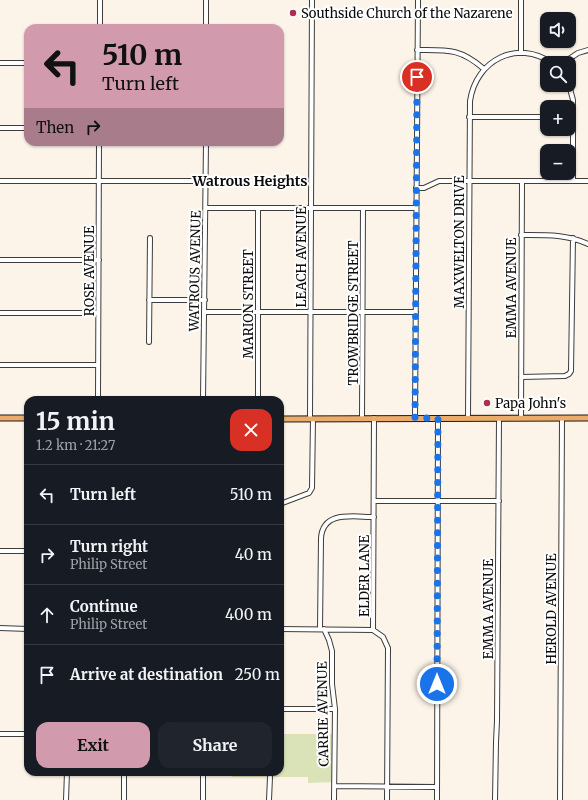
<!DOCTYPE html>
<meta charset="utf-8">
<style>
body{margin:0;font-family:Merriweather,serif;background:#20242c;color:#f1f3f6;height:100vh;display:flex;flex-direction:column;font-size:15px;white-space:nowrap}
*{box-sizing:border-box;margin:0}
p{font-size:13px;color:#9ea1a6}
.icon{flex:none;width:22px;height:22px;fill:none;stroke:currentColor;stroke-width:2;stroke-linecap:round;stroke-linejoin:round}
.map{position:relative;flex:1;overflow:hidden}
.details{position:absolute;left:24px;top:396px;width:260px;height:380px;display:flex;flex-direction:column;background:#171b24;border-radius:12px;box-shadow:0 1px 3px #0004}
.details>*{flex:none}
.hud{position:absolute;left:24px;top:24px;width:260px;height:122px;border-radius:12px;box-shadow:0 1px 3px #0004;background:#d29bad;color:#111;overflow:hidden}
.controls{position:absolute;left:540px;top:12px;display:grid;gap:8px}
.controls a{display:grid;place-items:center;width:36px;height:36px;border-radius:8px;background:#171b24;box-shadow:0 1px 3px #0004;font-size:20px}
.pin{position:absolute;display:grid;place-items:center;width:34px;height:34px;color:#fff;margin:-17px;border:2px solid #fff;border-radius:50%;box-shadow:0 1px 4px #0007}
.me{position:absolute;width:44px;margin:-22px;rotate:0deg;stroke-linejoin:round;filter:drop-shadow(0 0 3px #0008)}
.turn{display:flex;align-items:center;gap:14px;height:84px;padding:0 12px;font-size:18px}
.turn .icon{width:52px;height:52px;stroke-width:2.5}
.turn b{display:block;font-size:28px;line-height:34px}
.then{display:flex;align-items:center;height:38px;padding:0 12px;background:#0003;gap:8px;font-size:15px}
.round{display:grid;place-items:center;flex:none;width:42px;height:42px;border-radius:12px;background:#20242c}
.overview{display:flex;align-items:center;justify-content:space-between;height:68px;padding:0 12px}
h1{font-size:24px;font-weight:700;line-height:30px}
.primary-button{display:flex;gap:8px;margin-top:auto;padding:8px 12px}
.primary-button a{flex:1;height:46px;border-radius:12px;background:#d29bad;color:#111;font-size:16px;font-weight:700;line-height:46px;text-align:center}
.primary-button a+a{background:#20242c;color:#f1f3f6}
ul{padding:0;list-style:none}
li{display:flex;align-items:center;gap:12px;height:60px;padding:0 12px;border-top:1px solid #363941}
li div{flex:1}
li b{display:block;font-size:15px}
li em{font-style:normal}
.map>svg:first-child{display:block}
</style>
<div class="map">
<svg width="588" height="800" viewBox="0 0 588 800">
<rect width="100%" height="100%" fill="#fdf4e9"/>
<!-- green -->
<path fill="#d9e3b7" d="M280 734H335V782L308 783V777H232V772H280Z"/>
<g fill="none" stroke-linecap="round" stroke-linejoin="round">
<defs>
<path id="minor" d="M206 0V28
M521 0V53
M100 28V0
M417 50C447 50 460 48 484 69
M0 63H28
M563 63 578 53 588 50
M569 85 573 100V181
M469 117H547
M0 128H28
M0 181H206
M416 188H424L439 181H588
M206 208H416
M521 235C545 235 566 234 588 244
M0 260H99
M149 300H205
M205 312H416
M0 313H98
M149 342 150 238
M0 365H98
M521 377 565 376 569 374 571 371 573 238
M98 400 99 142
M203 400 206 142
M258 400V208
M362 418 363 208
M374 418 373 630 383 637 388 648 387 800
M415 418 418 0
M468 418 470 101C476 60 517 39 552 63
M521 418 522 181
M310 419 312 0
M374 501H499
M280 504 309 493 312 488 313 419
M0 551H28
M0 628 28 629
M280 629 373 630
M320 629 321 538C323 510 354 517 374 517
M324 629 329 640 332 651V684L335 709 334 800
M280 709H335
M0 734H28
M335 786 437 787
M66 800 67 772
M124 800V772
M203 800V772
M269 800 270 777
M437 800 438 418
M495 800 496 742 497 721 499 418
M560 800 562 419"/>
<path id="major" d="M0 418H28
M280 419 588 418"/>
</defs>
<!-- minor casing -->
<use href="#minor" stroke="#3d3d3d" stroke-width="6"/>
<!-- major casing -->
<use href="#major" stroke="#1b1b1b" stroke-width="7"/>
<!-- minor -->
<use href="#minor" stroke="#fff" stroke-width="4"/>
<!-- major -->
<use href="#major" stroke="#ebac6b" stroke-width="5"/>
</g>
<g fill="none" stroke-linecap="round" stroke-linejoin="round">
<!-- route -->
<path stroke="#1a73e8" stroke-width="7" stroke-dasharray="0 12.6" d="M417 77 415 418H438L437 684"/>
</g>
<!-- markers -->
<g fill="#ac3054" stroke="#fff" stroke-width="1.5">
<circle cx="293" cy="13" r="4"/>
<circle cx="487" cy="403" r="4"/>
</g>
<g text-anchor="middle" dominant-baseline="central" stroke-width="4" stroke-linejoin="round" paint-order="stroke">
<!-- poi labels -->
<g font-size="13" fill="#0a0a0a" stroke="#fff" text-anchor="start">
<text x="301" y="13">Southside Church of the Nazarene</text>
<text x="495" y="403">Papa John's</text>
</g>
<!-- street labels -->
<g font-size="13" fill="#0a0a0a" stroke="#fff">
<text transform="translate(459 242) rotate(-90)">MAXWELTON DRIVE</text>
<text transform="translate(301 257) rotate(-90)">LEACH AVENUE</text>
<text transform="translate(89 271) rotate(-90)">ROSE AVENUE</text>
<text transform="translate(195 271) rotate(-89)">WATROUS AVENUE</text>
<text transform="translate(511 288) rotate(-90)">EMMA AVENUE</text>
<text transform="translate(248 304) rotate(-90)">MARION STREET</text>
<text transform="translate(353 313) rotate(-90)">TROWBRIDGE STREET</text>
<text transform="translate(364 576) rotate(-90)">ELDER LANE</text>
<text transform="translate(488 609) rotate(-90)">EMMA AVENUE</text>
<text transform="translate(551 609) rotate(-90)">HEROLD AVENUE</text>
<text transform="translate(323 714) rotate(-91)">CARRIE AVENUE</text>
</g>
<!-- neighbourhood labels -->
<g font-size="14" font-weight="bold" fill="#0a0a0a" stroke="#fff">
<text x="250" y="181">Watrous Heights</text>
</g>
</g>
</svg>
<div class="controls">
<a><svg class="icon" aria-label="sound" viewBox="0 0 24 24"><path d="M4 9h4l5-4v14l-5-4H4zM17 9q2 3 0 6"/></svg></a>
<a><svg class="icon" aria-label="search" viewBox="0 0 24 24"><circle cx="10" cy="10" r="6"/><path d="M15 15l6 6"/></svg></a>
<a>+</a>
<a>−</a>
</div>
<div class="pin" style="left:417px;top:77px;background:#d93025"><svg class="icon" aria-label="arrive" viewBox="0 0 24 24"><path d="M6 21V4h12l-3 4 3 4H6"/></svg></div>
<svg class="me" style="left:437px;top:684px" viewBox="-20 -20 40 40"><circle r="17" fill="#1a73e8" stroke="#fff" stroke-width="3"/><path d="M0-11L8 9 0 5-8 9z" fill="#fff"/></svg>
<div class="hud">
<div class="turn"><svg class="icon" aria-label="left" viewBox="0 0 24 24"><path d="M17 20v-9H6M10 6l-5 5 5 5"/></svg><div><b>510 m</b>Turn left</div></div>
<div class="then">Then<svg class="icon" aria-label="right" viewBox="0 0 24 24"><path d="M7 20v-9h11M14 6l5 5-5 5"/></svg></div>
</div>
<section class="details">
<div class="overview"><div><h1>15 min</h1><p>1.2 km · 21:27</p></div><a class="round" style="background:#d93025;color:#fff"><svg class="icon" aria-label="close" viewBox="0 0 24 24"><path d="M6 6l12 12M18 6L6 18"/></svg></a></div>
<ul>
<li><svg class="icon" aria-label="left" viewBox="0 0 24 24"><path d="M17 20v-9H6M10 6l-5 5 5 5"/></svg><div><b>Turn left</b></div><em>510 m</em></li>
<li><svg class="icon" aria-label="right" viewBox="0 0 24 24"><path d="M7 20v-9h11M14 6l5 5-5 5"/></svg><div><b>Turn right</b><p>Philip Street</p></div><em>40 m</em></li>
<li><svg class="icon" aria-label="ahead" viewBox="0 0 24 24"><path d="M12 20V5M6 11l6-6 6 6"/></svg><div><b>Continue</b><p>Philip Street</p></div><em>400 m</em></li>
<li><svg class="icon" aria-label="arrive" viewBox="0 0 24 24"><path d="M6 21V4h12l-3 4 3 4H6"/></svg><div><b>Arrive at destination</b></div><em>250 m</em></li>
</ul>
<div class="primary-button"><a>Exit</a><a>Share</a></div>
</section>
</div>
